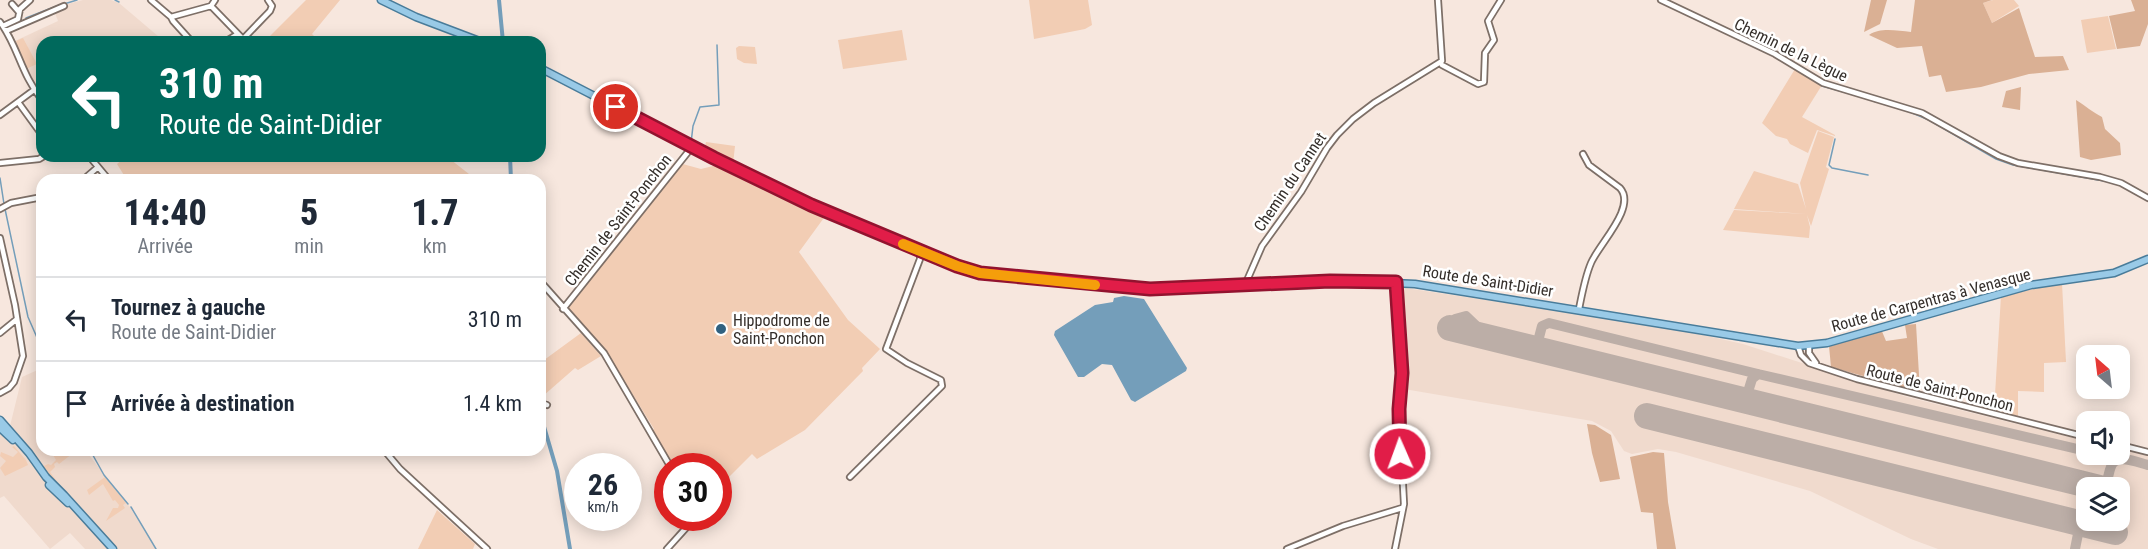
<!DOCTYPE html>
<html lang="fr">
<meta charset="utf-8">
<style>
body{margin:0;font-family:"Roboto Condensed",sans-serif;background:#f2f2f3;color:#1f2937;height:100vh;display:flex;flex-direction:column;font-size:22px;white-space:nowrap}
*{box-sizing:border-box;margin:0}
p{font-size:20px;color:#747a83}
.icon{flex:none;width:33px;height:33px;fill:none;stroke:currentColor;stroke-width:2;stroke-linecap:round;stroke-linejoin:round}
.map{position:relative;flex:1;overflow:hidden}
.sheet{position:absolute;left:36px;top:174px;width:510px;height:282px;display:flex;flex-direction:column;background:#fff;border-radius:18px;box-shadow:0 3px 15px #0003}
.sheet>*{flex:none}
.banner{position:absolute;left:36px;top:36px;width:510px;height:126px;border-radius:18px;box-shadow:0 3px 15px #0003;background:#00695c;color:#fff;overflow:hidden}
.needle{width:39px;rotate:332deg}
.controls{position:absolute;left:2076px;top:345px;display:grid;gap:12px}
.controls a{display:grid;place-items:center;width:54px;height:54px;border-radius:12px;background:#fff;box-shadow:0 3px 15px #0003;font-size:30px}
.speed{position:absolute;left:564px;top:453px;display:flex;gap:12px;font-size:30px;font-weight:700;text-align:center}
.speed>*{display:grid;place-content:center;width:78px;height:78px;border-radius:50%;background:#fff;box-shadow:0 3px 15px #0003;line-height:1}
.speed small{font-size:15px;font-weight:400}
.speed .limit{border:9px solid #d22;background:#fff;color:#111}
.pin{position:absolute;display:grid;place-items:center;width:51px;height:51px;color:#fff;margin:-26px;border:3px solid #fff;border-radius:50%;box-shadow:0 2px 6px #0007}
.me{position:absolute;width:66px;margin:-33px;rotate:358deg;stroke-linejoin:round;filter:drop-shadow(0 0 4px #0008)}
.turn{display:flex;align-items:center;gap:21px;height:126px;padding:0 24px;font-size:27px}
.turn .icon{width:78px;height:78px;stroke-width:2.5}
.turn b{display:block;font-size:42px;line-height:51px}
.eta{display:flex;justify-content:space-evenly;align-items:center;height:102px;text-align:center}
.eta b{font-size:36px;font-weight:800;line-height:42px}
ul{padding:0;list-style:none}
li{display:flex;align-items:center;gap:18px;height:84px;padding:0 24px;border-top:2px solid #e0e1e3}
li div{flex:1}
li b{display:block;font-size:22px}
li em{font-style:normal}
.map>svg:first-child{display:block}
</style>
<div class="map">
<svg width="2148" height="549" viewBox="0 0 2148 549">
<rect width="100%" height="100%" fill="#f7e7de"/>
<!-- built -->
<path fill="#f0dacd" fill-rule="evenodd" d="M83 0H111L119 3 165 42H42V88L39 90 26 69 15 41 58 21 55 13 64 5Z
M1405 288 1667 327 1743 344 1907 397 2086 441V454H2120V449L2148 456V549H1938L1911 539 1810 491 1676 452 1658 449 1632 454 1624 451 1611 431 1592 421 1404 389 1399 294ZM2086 488H2120V520H2086Z
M42 368V450H85L130 507 156 549H85L70 533 50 549 4 496 0 498V432L10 426 22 377Z"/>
<!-- green -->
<path fill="#f2cdb4" d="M306 0H340L312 34 320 42H264Z
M1029 0H1088L1092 25 1085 29 1034 39Z
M1993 0H2014L2019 6 1992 23 1983 3Z
M2108 16 2116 49 2087 53 2081 20Z
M902 30 907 60 843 69 838 40Z
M23 38 37 64 26 69 16 41Z
M739 46 755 47 757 64 744 63 737 59 736 48Z
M1795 69 1822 85 1802 117 1835 135V136L1817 130 1808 153 1790 144 1787 139 1776 136 1762 123Z
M1818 131 1834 137 1826 167 1829 169 1811 226 1807 215 1810 227 1809 238 1723 230 1734 210 1807 214 1734 209 1754 171 1798 184 1806 209 1800 183Z
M706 142 735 146 733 164 704 149Z
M127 156H446L469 174 459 180H127L117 164Z
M715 162 826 215 799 252 848 320 880 349 862 368 863 371 805 430 757 459 752 454 719 487 718 466H672L652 431 654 429 604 348 568 313 567 308 679 163 701 169 713 166Z
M2062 283 2066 362 2044 363V392L2018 391V416L1994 411 2001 296Z
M581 333 601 356 578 370 575 368 543 396 540 387V363Z
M14 446 26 460 28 465 5 476 0 468 6 461 0 456 1 452 13 457 18 452 12 447Z
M54 450H77L59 464 57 462 54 464 55 467 50 472 58 483 56 484 38 464 39 463 44 466 48 464 51 465 56 460 53 455 55 452Z
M105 477 126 503 123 505 125 508 106 521 113 508H118L119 505 115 500 113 501 103 484 89 495 87 490Z
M437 510 475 544 473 549H418Z"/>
<!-- forest -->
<path fill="#dab094" d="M1871 0H1887L1880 24 1864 32Z
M1915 0H1992L1983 3 1992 23 2019 8 2035 57 2063 56 2069 70 2029 74 1981 87 1946 92 1941 75 1929 77 1922 46 1897 48 1869 35C1881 27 1897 31 1911 32Z
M2131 0H2148V24L2140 46 2117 49 2109 16 2135 11Z
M2021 87 2020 110 2002 107 2006 91Z
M2076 100C2086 106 2092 112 2102 117L2105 129 2120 143 2121 155 2091 160 2080 157Z
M1916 324 1920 392 1831 367 1829 346 1881 329 1886 341 1907 338 1905 325Z
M1587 424 1595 425 1611 435 1620 479 1600 482 1592 453Z
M1653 452 1664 453 1668 502 1676 549H1657L1653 513 1641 512 1630 457Z"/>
<!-- water -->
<path fill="#749eba" d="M1124 296 1144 299 1187 368 1186 371 1135 402 1131 400 1112 365 1102 364 1084 377H1078L1054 335 1055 331 1095 305 1113 302 1114 298Z"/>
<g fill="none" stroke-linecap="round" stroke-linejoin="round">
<!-- stream -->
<path stroke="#749eba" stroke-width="1.5" d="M115 0 119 2
M64 4 77 0
M26 18 62 4
M1822 86 1862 97
M1867 98 1876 102
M1910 112 1929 120 1996 159 2013 165 2104 181
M1835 139 1829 165 1832 168 1868 175
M691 143 693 126 700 107 719 105 717 45
M0 178 4 204
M5 209 28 317 42 349
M90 450 104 475 128 504
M131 507 156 549"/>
<!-- canal -->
<path stroke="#749eba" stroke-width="4" d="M499 0 503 42
M510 156 511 180
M540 413 557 471 570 549"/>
<!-- taxiway -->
<path stroke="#bcaea7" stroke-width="10" d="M1453 328V323L1455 319 1466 316 1489 338
M1536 349 1542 326 1549 323 1758 374 2086 451
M1739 399 1747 395 1752 379 1758 374
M2103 454 2122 459
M2099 487 2106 483C2109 477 2109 468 2113 463 2120 454 2139 463 2148 465
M2075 549 2080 524"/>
<!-- runway -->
<path stroke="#bcaea7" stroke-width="26" d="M1450 328 2100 488
M1647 416 2115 532"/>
<defs>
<path id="minor" d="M151 0 171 17 173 21 192 42
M1661 0 1775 54 1823 83 1922 113 1999 156 2018 163 2100 177 2121 183 2148 198
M12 4 19 12
M211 6 242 38H244L270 11 272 6 268 0
M171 17 211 6 215 0
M0 22C18 46 21 74 42 100
M3 26 18 19 20 9 30 0
M6 31 64 6
M225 42 238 34
M1442 65 1478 84 1484 82 1485 53 1494 40 1488 21 1501 0
M18 102 42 135
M0 115 34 90
M89 156 109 180
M0 163 39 159 44 156
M83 180 98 167
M0 209 11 203 42 197
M0 238 15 305 23 356 14 382 9 388 0 393
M540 281 604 353 670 466
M1393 282 1402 373 1399 409 1404 504 1395 549
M1245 285 1262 246 1301 192 1327 148 1337 135 1353 119 1374 103 1442 61 1438 0
M563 309 692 147
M1579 309C1582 294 1585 277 1591 263 1599 244 1637 207 1620 188L1589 165 1583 154
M0 333 17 319
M1809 345V353L1816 363
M1798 346 1801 355 1809 363 1857 379 2086 437
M540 396 543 403 547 405
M2120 445 2148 452
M384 450 400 469 487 549
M850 477 942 386 941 380 907 363 886 349 920 259V251
M667 549 695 518
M1287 549 1343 526 1402 508"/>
<path id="major" d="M381 0 416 17 482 42
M540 68 714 158 811 205 957 266 980 273 1150 289 1347 281 1415 284 1798 346 1827 343 2031 285 2114 273 2148 259
M0 420 29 453 46 477 64 495 113 549
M0 428 13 440
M49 485 68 503"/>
</defs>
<!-- minor casing -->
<use href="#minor" stroke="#7d6f67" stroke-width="8"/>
<!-- major casing -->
<use href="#major" stroke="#497c9a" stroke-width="9"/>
<!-- minor -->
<use href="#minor" stroke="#fff" stroke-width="4.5"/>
<!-- major -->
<use href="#major" stroke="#99cae7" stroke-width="6"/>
</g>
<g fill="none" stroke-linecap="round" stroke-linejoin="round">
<defs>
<path id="route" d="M616 107 714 158 811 205 957 266 980 273 1150 289 1330 281 1396 282 1402 373 1399 409 1400 454"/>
</defs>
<!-- route casing -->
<use href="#route" stroke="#92132f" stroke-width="15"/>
<!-- route -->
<use href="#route" stroke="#e11d48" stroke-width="10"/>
<!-- slow -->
<path stroke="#f59e0b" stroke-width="10" d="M903 244 957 266 980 273 1095 285"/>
</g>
<!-- markers -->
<circle fill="#316180" stroke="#fff" stroke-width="2" cx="721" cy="329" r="6"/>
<g text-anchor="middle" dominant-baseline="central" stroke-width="5" stroke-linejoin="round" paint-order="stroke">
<!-- street labels -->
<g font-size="16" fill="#342e2a" stroke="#fff">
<text transform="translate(1791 50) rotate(26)">Chemin de la Lègue</text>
<text transform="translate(1290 182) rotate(-56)">Chemin du Cannet</text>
<text transform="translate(618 220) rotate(-52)">Chemin de Saint-Ponchon</text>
<text transform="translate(1488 281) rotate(9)">Route de Saint-Didier</text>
<text transform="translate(1931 300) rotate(-15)">Route de Carpentras à Venasque</text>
<text transform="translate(1940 388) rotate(14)">Route de Saint-Ponchon</text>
</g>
<!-- poi labels -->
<g font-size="16" fill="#342e2a" stroke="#fff" text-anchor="start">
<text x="733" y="320">Hippodrome de<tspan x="733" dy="18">Saint-Ponchon</tspan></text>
</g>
</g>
</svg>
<div class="controls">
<a><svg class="needle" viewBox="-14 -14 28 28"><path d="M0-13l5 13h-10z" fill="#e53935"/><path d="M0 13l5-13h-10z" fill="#747a83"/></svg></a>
<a><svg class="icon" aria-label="sound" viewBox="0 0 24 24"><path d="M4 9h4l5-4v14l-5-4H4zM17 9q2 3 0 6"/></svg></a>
<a><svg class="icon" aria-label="layers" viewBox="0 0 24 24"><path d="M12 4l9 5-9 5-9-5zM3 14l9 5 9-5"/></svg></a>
</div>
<div class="speed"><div>26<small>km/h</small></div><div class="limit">30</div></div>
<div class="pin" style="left:616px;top:107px;background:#d93025"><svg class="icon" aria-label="arrive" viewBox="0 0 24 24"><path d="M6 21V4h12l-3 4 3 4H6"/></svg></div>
<svg class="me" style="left:1400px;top:454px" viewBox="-20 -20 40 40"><circle r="17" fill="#e11d48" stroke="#fff" stroke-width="3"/><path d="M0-11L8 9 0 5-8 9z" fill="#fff"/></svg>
<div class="banner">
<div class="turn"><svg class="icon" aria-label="left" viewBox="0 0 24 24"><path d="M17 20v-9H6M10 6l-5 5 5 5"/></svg><div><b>310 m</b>Route de Saint-Didier</div></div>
</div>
<section class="sheet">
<div class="eta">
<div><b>14:40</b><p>Arrivée</p></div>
<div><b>5</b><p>min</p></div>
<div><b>1.7</b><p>km</p></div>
</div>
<ul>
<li><svg class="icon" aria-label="left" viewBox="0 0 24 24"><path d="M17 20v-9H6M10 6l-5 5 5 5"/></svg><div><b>Tournez à gauche</b><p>Route de Saint-Didier</p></div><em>310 m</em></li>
<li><svg class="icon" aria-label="arrive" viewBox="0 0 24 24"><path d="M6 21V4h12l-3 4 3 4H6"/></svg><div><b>Arrivée à destination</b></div><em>1.4 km</em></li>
</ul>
</section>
</div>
